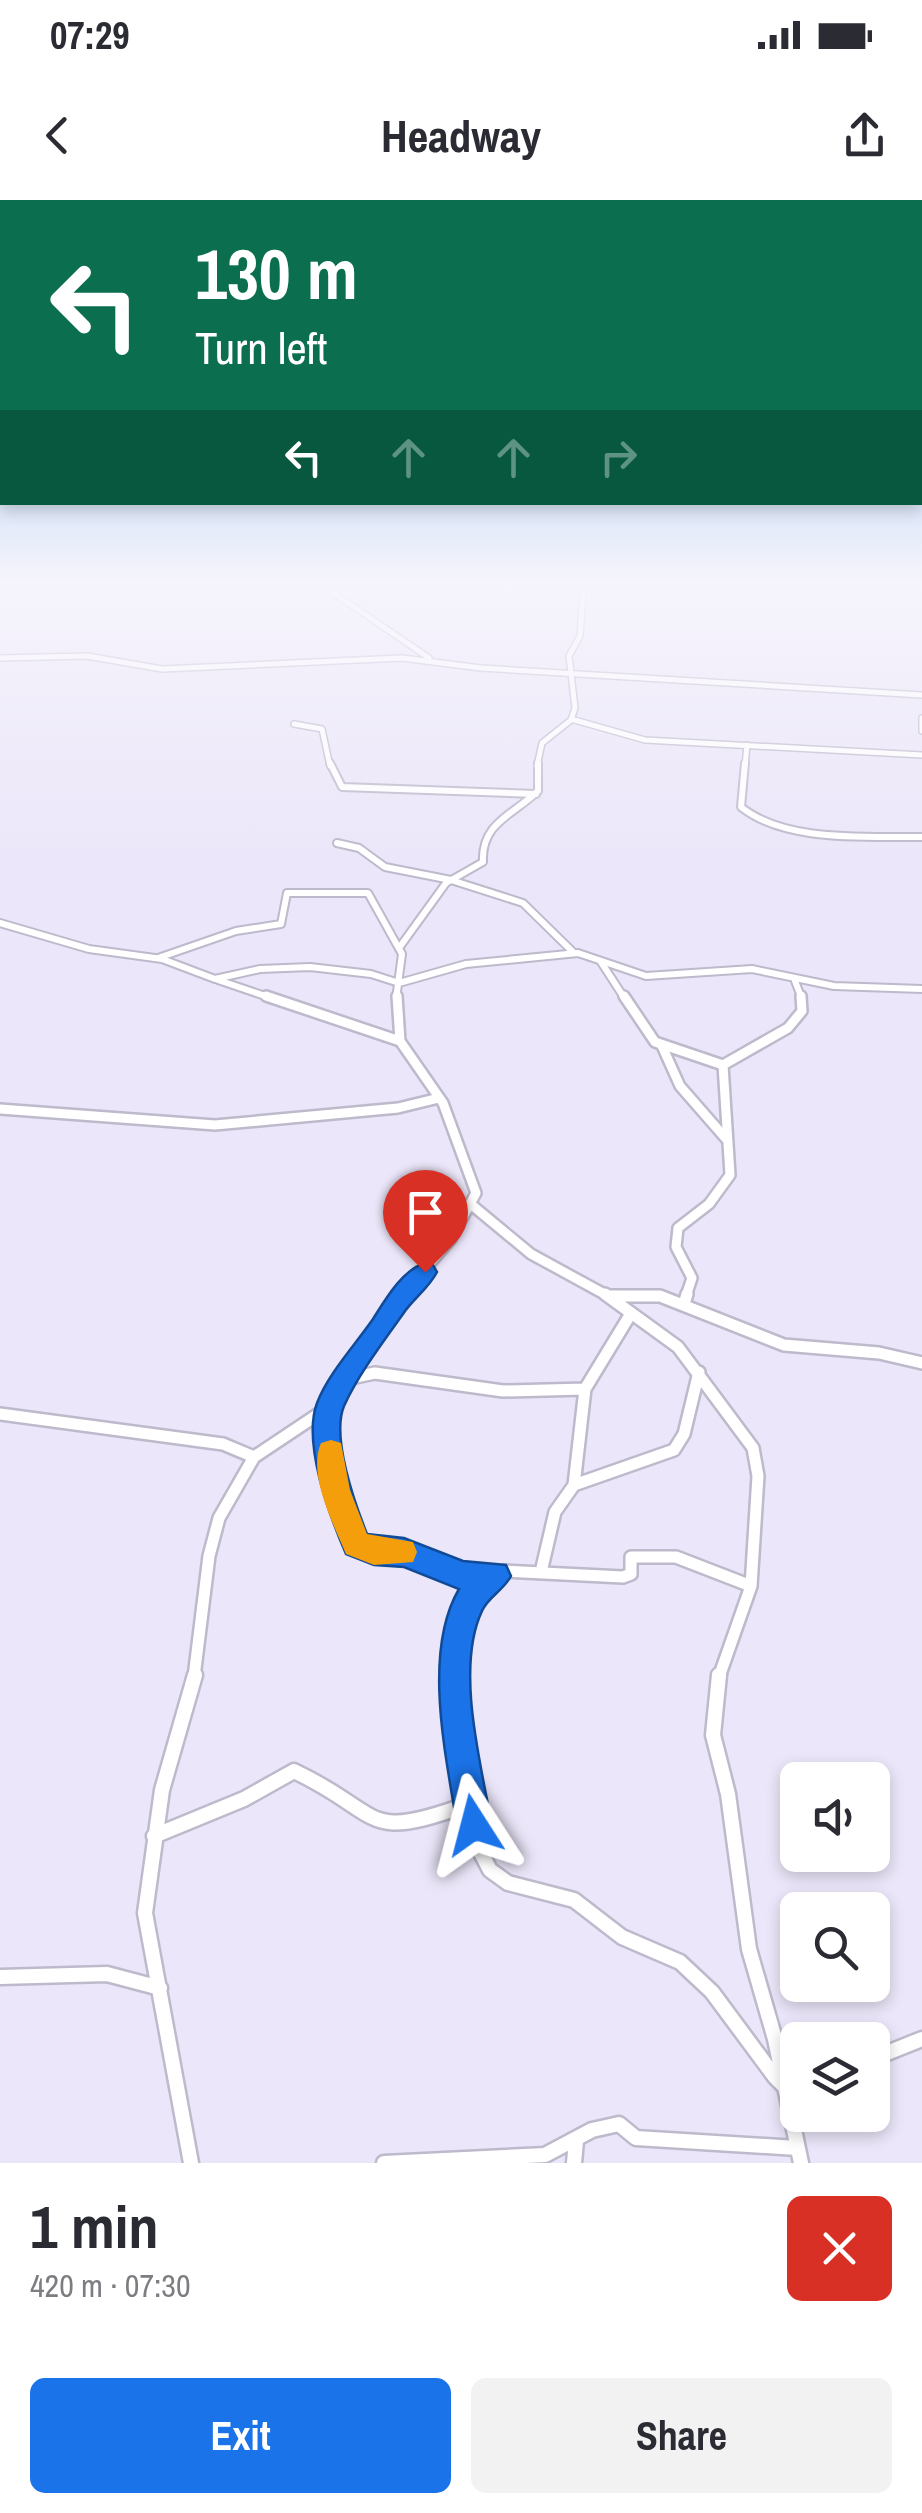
<!DOCTYPE html>
<meta charset="utf-8">
<style>
body{margin:0;font-family:"Archivo Narrow",sans-serif;background:#f2f2f3;color:#2b2b33;height:100vh;display:flex;flex-direction:column;font-size:38px;white-space:nowrap}
*{box-sizing:border-box;margin:0}
p{font-size:32px;color:#7c7c81}
.icon{flex:none;width:55px;height:55px;fill:none;stroke:currentColor;stroke-width:2;stroke-linecap:round;stroke-linejoin:round}
.map{position:relative;height:1963px;overflow:hidden}
.side{display:flex;flex-direction:column;background:#fff;flex:1}
.side>*{flex:none}
.top-card{position:absolute;left:0px;top:0px;width:922px;height:305px;box-shadow:0 5px 15px #0003;background:#0b6e4f;color:#fff;overflow:hidden}
.buttons{position:absolute;left:780px;top:1562px;display:grid;gap:20px}
.buttons a{display:grid;place-items:center;width:110px;height:110px;border-radius:15px;background:#fff;box-shadow:0 5px 15px #0003;font-size:50px}
.pin{position:absolute;display:grid;place-items:center;width:85px;height:85px;color:#fff;margin:-102px -42px;border-radius:50% 50% 50% 0;rotate:-45deg;box-shadow:0 0 10px #0007}
.pin .icon{rotate:45deg}
.me{position:absolute;width:110px;margin:-55px;rotate:351deg;stroke-linejoin:round;filter:drop-shadow(0 0 8px #0008)}
.turn{display:flex;align-items:center;gap:35px;height:210px;padding:0 30px;font-size:45px}
.turn .icon{width:130px;height:130px;stroke-width:2.5}
.turn b{display:block;font-size:70px;line-height:85px}
.lanes{display:flex;align-items:center;height:95px;padding:0 30px;background:#0003;justify-content:center;gap:50px;direction:ltr}
.lanes .off{opacity:.35}
.round{display:grid;place-items:center;flex:none;width:105px;height:105px;border-radius:15px;background:#f2f2f3}
.headline{display:flex;align-items:center;justify-content:space-between;height:170px;padding:0 30px}
h1{font-size:60px;font-weight:700;line-height:75px}
.cta{display:flex;gap:20px;margin-top:auto;padding:20px 30px}
.cta a{flex:1;height:115px;border-radius:15px;background:#1a73e8;color:#fff;font-size:40px;font-weight:700;line-height:115px;text-align:center}
.cta a+a{background:#f2f2f3;color:#2b2b33}
.status{display:flex;justify-content:space-between;align-items:center;height:70px;padding:0 50px;background:#fff;direction:ltr}
.status svg{height:28px;fill:currentColor}
header{display:flex;justify-content:space-between;align-items:center;height:130px;padding:0 30px;background:#fff;font-size:45px;font-weight:700}
.map>svg:first-child{display:block}
</style>
<div class="status"><b>07:29</b><svg viewBox="0 0 49 12"><path d="M0 12V9h3v3zM5 12V6h3v6zM10 12V3h3v9zM15 12V0h3v12zM26 1h20v11H26zM47 4h2v5h-2z"/></svg></div>
<header><svg class="icon" aria-label="back" viewBox="0 0 24 24"><path d="M15 5l-7 7 7 7"/></svg>Headway<svg class="icon" aria-label="share" viewBox="0 0 24 24"><path d="M12 15V3M7 8l5-5 5 5M5 13v7h14v-7"/></svg></header>
<div class="map">
<svg width="922" height="1963" viewBox="0 0 922 1963">
<rect width="100%" height="100%" fill="#ebe6f9"/>
<g fill="none" stroke-linecap="round" stroke-linejoin="round">
<defs>
<path id="minor-far4" d="M319 383 429 458
M0 458 87 456 162 469 402 458 481 468 922 495
M922 518V531
M571 519 645 540 922 555
M294 524 322 529 330 566
M537 566 542 543 571 520 575 508 569 456 580 436 583 393
M745 566 747 545"/>
<path id="minor-far3" d="M330 563 342 587 536 594
M745 563 741 607C786 643 867 636 922 637
M337 643 359 648 385 667 451 680 523 703 574 753
M0 723 89 749 162 759 215 779 260 769 310 767 371 774 399 783 466 764 578 753 646 776 752 769 834 786 922 789
M399 748 446 683 483 662C481 623 513 615 538 591V563
M158 758 236 731 281 724 287 693H368L402 754 396 799
M601 762 625 799
M218 780 274 799
M795 781 802 799"/>
<path id="minor-far2" d="M266 796 400 841
M397 796 400 841 443 903 476 993 451 1039 402 1096
M624 796 655 842 723 865
M662 846 680 886 728 941
M723 865 788 828 802 811 801 796
M0 909 215 925 398 908 439 898
M473 1006 531 1054 608 1096
M608 1096H661
M686 1096 692 1078 676 1047 678 1028 709 1004 730 975 723 865"/>
<path id="minor-far1" d="M605 1094 678 1147 753 1248 758 1276 751 1386 719 1477
M608 1096H660L784 1145 879 1153 922 1163
M684 1104 687 1094
M346 1179 375 1173 503 1191 585 1189
M329 1207 336 1290 357 1344 416 1357 457 1372 496 1376
M0 1214 223 1244 254 1257
M574 1285 674 1250 684 1234 699 1172
M541 1372 555 1312 574 1285 585 1189 630 1115
M194 1477 209 1356 219 1318 254 1257 329 1207 404 1094
M457 1477C458 1427 459 1400 503 1371L623 1377 631 1374V1357H676L751 1386"/>
<path id="minor" d="M457 1475 464 1581 480 1651 490 1670 508 1683 574 1700 622 1737 680 1762 712 1792 775 1877 786 1888 798 1883
M719 1475 713 1535 728 1594 749 1749 775 1839 801 1963
M154 1636 244 1599 294 1571C385 1614 361 1644 471 1603
M0 1777 107 1774 160 1788
M872 1859 922 1839
M191 1963 145 1713 162 1590 195 1475
M384 1963 545 1955 592 1930 619 1924 636 1938 797 1948
M574 1963 576 1941"/>
</defs>
<!-- minor-far4 casing -->
<use href="#minor-far4" stroke="#beb9cb" stroke-width="8"/>
<!-- minor-far3 casing -->
<use href="#minor-far3" stroke="#beb9cb" stroke-width="10"/>
<!-- minor-far2 casing -->
<use href="#minor-far2" stroke="#beb9cb" stroke-width="14"/>
<!-- minor-far1 casing -->
<use href="#minor-far1" stroke="#beb9cb" stroke-width="16"/>
<!-- minor casing -->
<use href="#minor" stroke="#beb9cb" stroke-width="19"/>
<!-- minor-far4 -->
<use href="#minor-far4" stroke="#fff" stroke-width="5"/>
<!-- minor-far3 -->
<use href="#minor-far3" stroke="#fff" stroke-width="6"/>
<!-- minor-far2 -->
<use href="#minor-far2" stroke="#fff" stroke-width="9"/>
<!-- minor-far1 -->
<use href="#minor-far1" stroke="#fff" stroke-width="11"/>
<!-- minor -->
<use href="#minor" stroke="#fff" stroke-width="14"/>
</g>
<!-- sky -->
<linearGradient id="sky" x2="0" y2="1"><stop stop-color="#79b6ee"/><stop offset="0.58" stop-color="#f6f4fc"/><stop offset="1" stop-color="#f6f4fc" stop-opacity="0"/></linearGradient>
<rect width="922" height="658" fill="url(#sky)"/>
<!-- route -->
<path fill="#1a73e8" stroke="#114b97" stroke-width="2.5" d="M425 1063 433 1065 437 1072C429 1088 413 1099 403 1114 383 1142 358 1175 344 1206 331 1237 355 1304 367 1334L404 1338 463 1361 506 1365 511 1376C504 1390 488 1397 482 1411 455 1468 481 1565 492 1625L487 1637 474 1642 462 1637 457 1625C446 1556 422 1452 459 1389L404 1367 374 1365 346 1354C330 1317 302 1243 317 1203 328 1174 355 1145 373 1119 385 1100 402 1070 425 1063Z"/>
<!-- slow -->
<path fill="#f59e0b" d="M331 1240 341 1243 350 1290 367 1334 413 1342 417 1352 413 1362 374 1365 346 1354C334 1325 307 1275 321 1243Z"/>
</svg>
<div class="buttons">
<a><svg class="icon" aria-label="sound" viewBox="0 0 24 24"><path d="M4 9h4l5-4v14l-5-4H4zM17 9q2 3 0 6"/></svg></a>
<a><svg class="icon" aria-label="search" viewBox="0 0 24 24"><circle cx="10" cy="10" r="6"/><path d="M15 15l6 6"/></svg></a>
<a><svg class="icon" aria-label="layers" viewBox="0 0 24 24"><path d="M12 4l9 5-9 5-9-5zM3 14l9 5 9-5"/></svg></a>
</div>
<div class="pin" style="left:425px;top:1072px;background:#d93025"><svg class="icon" aria-label="arrive" viewBox="0 0 24 24"><path d="M6 21V4h12l-3 4 3 4H6"/></svg></div>
<svg class="me" style="left:474px;top:1625px" viewBox="-20 -20 40 40"><path d="M0-17L14 15 0 8-14 15z" fill="#1a73e8" stroke="#fff" stroke-width="4"/></svg>
<div class="top-card">
<div class="turn"><svg class="icon" aria-label="left" viewBox="0 0 24 24"><path d="M17 20v-9H6M10 6l-5 5 5 5"/></svg><div><b>130 m</b>Turn left</div></div>
<div class="lanes"><svg class="icon" aria-label="left" viewBox="0 0 24 24"><path d="M17 20v-9H6M10 6l-5 5 5 5"/></svg><svg class="icon off" aria-label="ahead" viewBox="0 0 24 24"><path d="M12 20V5M6 11l6-6 6 6"/></svg><svg class="icon off" aria-label="ahead" viewBox="0 0 24 24"><path d="M12 20V5M6 11l6-6 6 6"/></svg><svg class="icon off" aria-label="right" viewBox="0 0 24 24"><path d="M7 20v-9h11M14 6l5 5-5 5"/></svg></div>
</div>
</div>
<section class="side">
<div class="headline"><div><h1>1 min</h1><p>420 m · 07:30</p></div><a class="round" style="background:#d93025;color:#fff"><svg class="icon" aria-label="close" viewBox="0 0 24 24"><path d="M6 6l12 12M18 6L6 18"/></svg></a></div>
<div class="cta"><a>Exit</a><a>Share</a></div>
</section>
